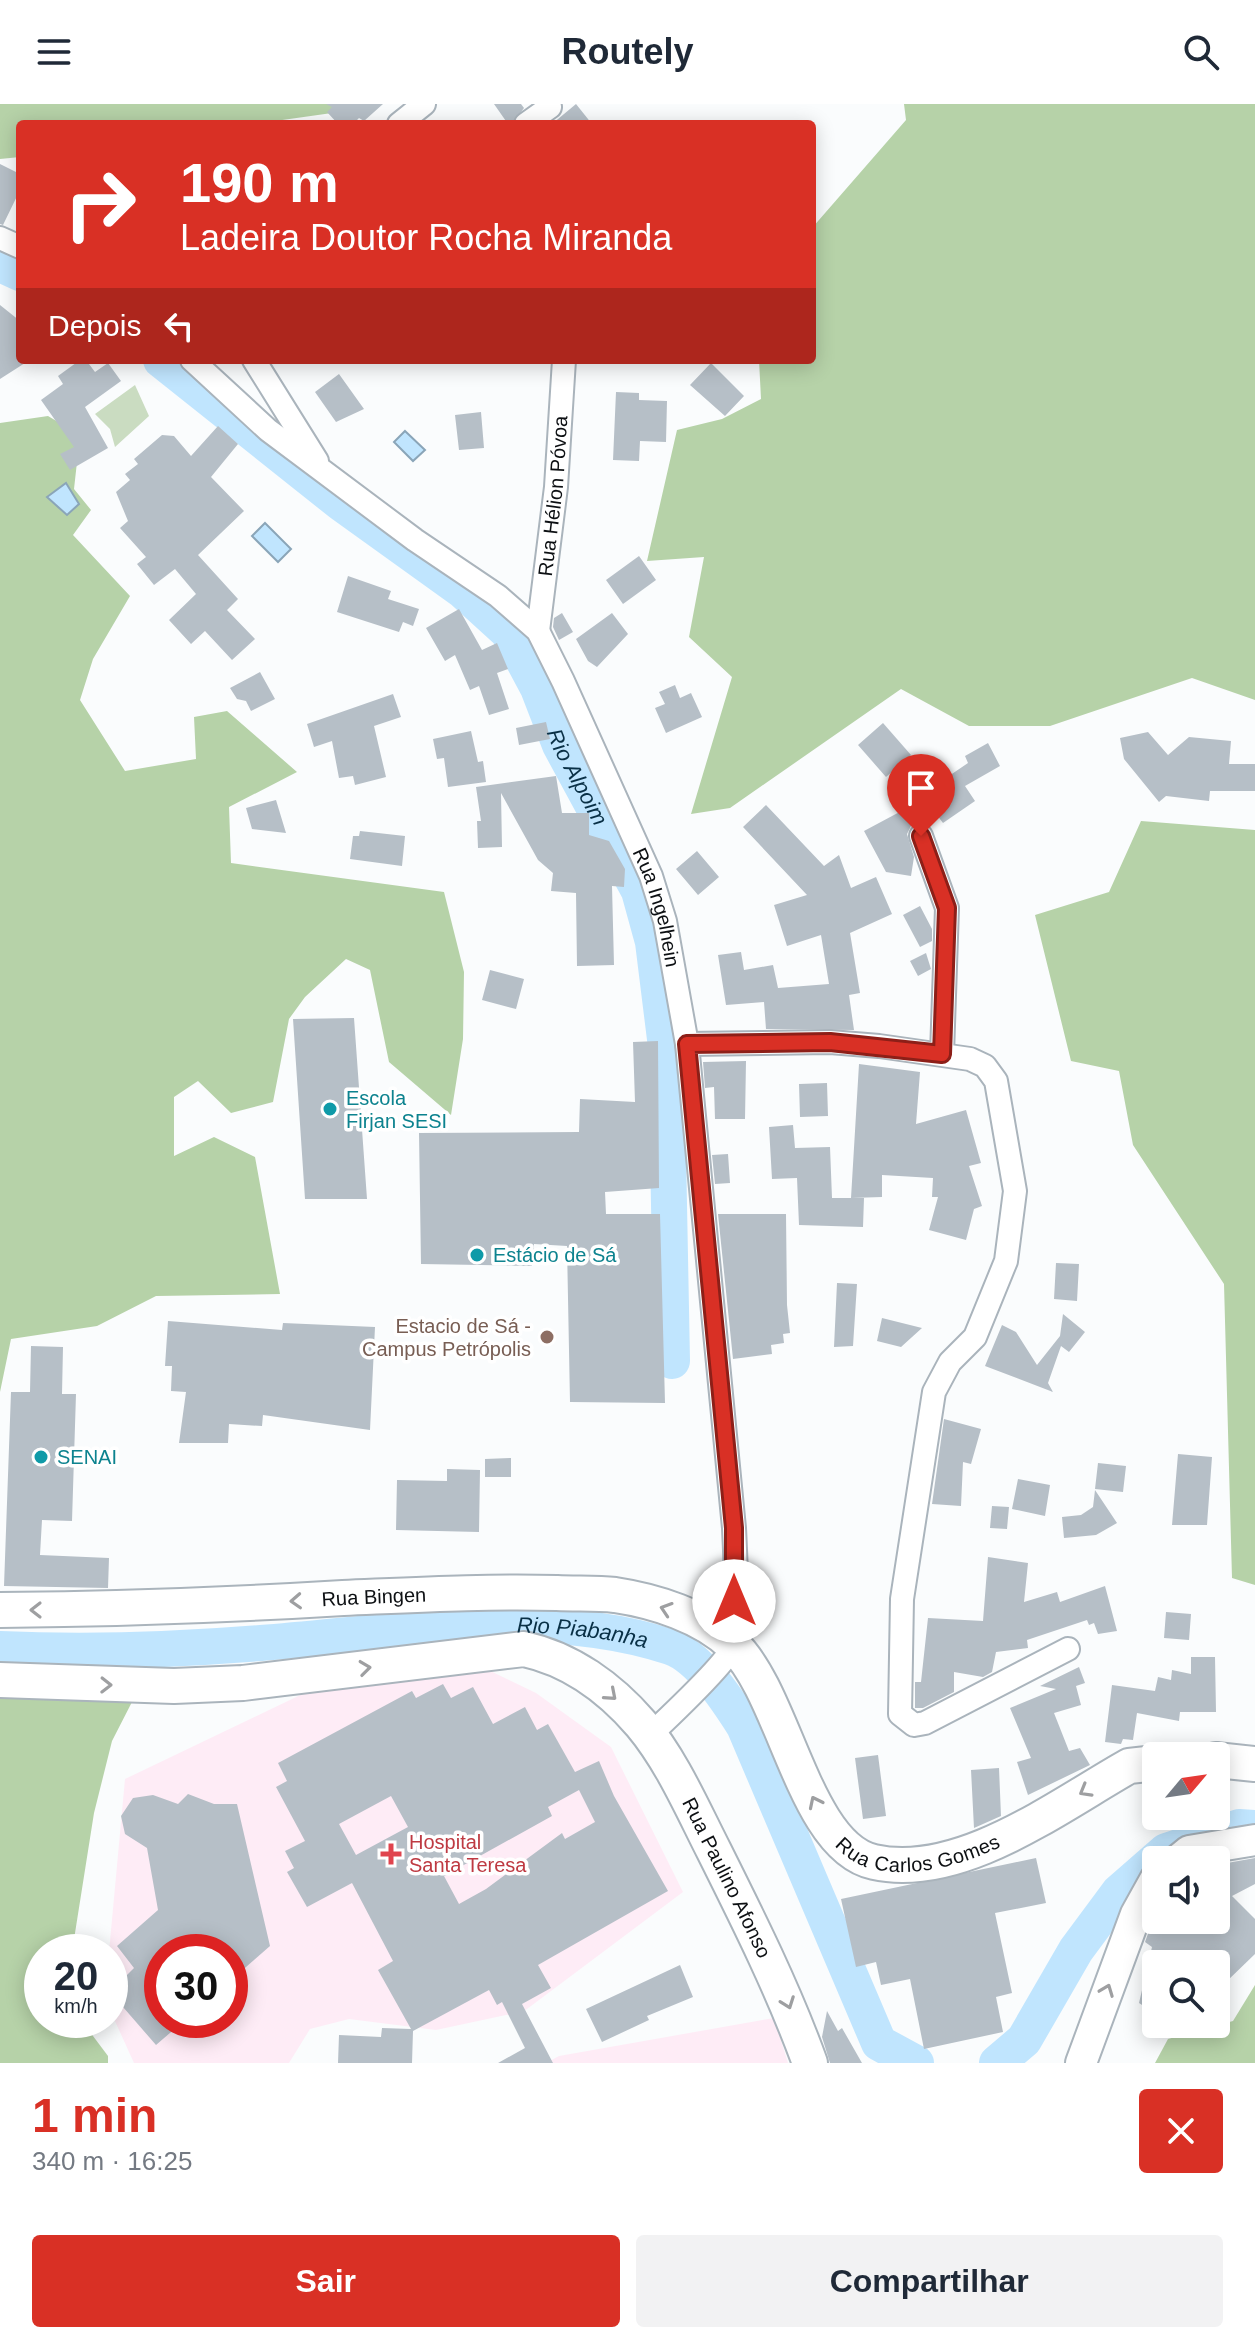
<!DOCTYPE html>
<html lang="pt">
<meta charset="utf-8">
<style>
body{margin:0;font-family:Helvetica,sans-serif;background:#f2f2f3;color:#1f2937;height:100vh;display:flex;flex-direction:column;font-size:30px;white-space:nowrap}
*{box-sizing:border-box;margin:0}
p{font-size:26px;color:#747a83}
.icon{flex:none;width:44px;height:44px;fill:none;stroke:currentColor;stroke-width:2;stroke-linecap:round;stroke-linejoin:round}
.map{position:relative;height:1959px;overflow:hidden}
.sheet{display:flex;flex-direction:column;background:#fff;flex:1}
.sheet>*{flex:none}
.top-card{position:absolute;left:16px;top:16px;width:800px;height:244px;border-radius:8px;box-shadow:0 4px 20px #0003;background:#d93025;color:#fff;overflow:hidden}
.needle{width:52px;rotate:61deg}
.fabs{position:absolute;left:1142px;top:1638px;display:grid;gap:16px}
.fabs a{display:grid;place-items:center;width:88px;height:88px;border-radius:8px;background:#fff;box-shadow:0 4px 20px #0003;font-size:40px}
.speed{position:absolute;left:24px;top:1830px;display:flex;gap:16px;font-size:40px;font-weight:700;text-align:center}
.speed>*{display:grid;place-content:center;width:104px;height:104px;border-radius:50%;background:#fff;box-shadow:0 4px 20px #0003;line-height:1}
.speed small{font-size:20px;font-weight:400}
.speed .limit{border:12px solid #d22;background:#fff;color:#111}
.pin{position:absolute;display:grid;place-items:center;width:68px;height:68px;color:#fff;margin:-82px -34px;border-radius:50% 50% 50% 0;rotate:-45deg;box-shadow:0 0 8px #0007}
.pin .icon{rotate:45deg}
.me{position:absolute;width:88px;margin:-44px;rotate:0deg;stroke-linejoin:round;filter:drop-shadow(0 0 6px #0008)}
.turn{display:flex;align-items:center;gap:28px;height:168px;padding:0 32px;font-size:36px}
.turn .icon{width:104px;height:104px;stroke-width:2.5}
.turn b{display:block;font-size:56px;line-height:68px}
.then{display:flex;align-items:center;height:76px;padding:0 32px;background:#0003;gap:16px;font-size:30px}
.round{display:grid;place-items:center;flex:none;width:84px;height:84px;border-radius:8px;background:#f2f2f3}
.summary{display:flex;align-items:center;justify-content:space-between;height:136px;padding:0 32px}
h1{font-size:48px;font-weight:700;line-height:60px;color:#d93025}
.button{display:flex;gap:16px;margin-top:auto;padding:16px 32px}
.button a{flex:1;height:92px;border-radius:8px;background:#d93025;color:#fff;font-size:32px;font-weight:700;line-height:92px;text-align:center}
.button a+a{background:#f2f2f3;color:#1f2937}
header{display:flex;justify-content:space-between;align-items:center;height:104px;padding:0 32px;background:#fff;font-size:36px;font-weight:700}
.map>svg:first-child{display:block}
</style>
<header><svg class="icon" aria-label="menu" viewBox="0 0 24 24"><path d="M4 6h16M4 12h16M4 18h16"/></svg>Routely<svg class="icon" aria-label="search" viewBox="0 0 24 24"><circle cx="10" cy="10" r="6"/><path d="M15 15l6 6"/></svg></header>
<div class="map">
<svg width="1255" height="1959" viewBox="0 0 1255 1959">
<rect width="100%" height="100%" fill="#fafcfd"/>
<!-- medical -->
<path fill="#feecf6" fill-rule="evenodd" d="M472 1558 536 1589 611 1643 683 1788 519 1911H506L436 1926 349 1915 310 1925 289 1959H134L110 1906 109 1848 125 1675 317 1583ZM162 1848H230V1916H162Z
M774 1914 788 1959H546L559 1952Z"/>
<!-- green -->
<path fill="#cadcc1" d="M135 281 149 312 115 343 110 325 95 310Z"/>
<!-- forest -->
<path fill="#b6d2a8" d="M0 0H333L332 9 254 20H20V53L0 55Z
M904 0H1255V596L1192 574 1050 622H969L901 585 730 704 691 710 732 573 689 533 704 453 647 457 677 326 722 315 761 295 759 256H812V124L906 16Z
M48 312 80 331 74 385 91 406 73 431 130 492 93 555 80 596 125 667 196 655 194 613 227 607 297 668 229 703 231 759 444 788 464 868 463 935 451 1011 389 958 370 866 346 855 305 893 289 915 273 998 231 1009 198 977 174 993V1052L214 1033 255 1053 280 1190 156 1192 97 1222 11 1235 0 1288V319Z
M1141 717 1255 726V1481L1232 1474 1224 1180 1133 1041 1119 967 1071 957 1035 811 1109 788Z
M0 1587 133 1596 112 1637 94 1709 72 1848H42V1916H81L108 1952V1959H0Z
M1255 1881V1959H1155L1168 1935 1233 1917Z"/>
<!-- water -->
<path fill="#c0e5fe" stroke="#8aa5b8" stroke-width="2" d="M405 327 425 346 413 357 394 338Z
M66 379 79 400 67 411 47 393Z
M265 419 291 445 278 458 252 432Z"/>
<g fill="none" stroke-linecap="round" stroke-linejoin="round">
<!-- river -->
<g stroke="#c0e5fe" stroke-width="36">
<path d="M0 160 20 169"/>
<path id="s1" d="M161 256 342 400 463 487 508 528 538 584 560 641 639 787 653 838 666 943 672 1257"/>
<path id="s2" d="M0 1545C87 1549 174 1546 261 1539 392 1529 542 1501 670 1543 700 1553 728 1597 744 1622L879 1939 916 1959"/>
<path d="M997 1959 1024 1936 1076 1846 1119 1788 1166 1747 1239 1723 1255 1724"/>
</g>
</g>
<!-- building -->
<path fill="#b6bfc7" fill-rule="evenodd" d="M326 0H383L364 17 359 14 353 20H338L327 8 332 3Z
M494 0H521L524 4 512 20H508Z
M576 0 592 20H552Z
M0 60 20 70V86L3 121 0 120Z
M0 201 20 217V256L25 259 0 275Z
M80 256H86L95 268 108 259 121 277 85 303 108 344 70 366 60 350 74 343 41 296 63 280 58 272Z
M711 259 744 292 725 312 690 281Z
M339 270 364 305 336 318 315 288Z
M616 288 639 289V296L667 297 666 338 640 337 639 357 613 356Z
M481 308 484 344 459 346 455 311Z
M218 322 238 340 211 373 244 407 198 451 238 495 227 506 255 535 232 556 205 527 191 540 169 516 196 490 175 465 154 481 137 460 146 453 120 424 128 417 116 388 130 376 125 370 138 360 134 355 162 331 174 332 191 352Z
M639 452 656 476 623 500 606 476Z
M348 472 391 487 388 495 419 505 413 522 403 518 399 528 337 508Z
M459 505 482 546 497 539 508 565 497 569 509 605 489 611 479 582 470 586 455 551 445 557 426 524Z
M562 509 573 528 559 536 553 523 554 514Z
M612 509 628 530 597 563 588 557 576 535Z
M260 568 275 595 251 607 246 597 237 595 230 584Z
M675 581 680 594 691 589 702 613 666 629 655 604 665 600 659 588Z
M393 590 401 613 374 622 386 673 355 681 353 672 339 674 332 637 314 643 307 620Z
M546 618 550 635 519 641 516 624Z
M883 619 911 651 886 673 858 641Z
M471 627 478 658 483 657 486 678 448 683 444 654 437 655 433 635Z
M1148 628 1168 651 1189 633 1231 637 1229 660H1255V687H1210L1209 697 1166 692 1159 698 1124 655 1120 634Z
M988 639 1000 662 965 682 975 697 943 719 934 707 943 676 968 659 965 652Z
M556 672 562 709H589V731L609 737 625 765 624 783 612 782 614 861 577 862 576 789 551 787 553 769 538 756 501 689 502 743 478 744 477 717H481L476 683Z
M276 696 286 729 252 725 246 704Z
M922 696 919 719 911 722 907 730 914 753 911 772 886 768 864 727Z
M766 701 824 762 839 751 851 784 876 773 892 810 850 829 860 889 849 891 854 926 766 925 764 898 726 901 718 851 741 848 744 866 773 861 778 884 829 880 821 831 787 842 774 801 807 791 743 723Z
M360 727 405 732 402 762 350 755 353 732H359Z
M697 747 719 773 698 791 676 765Z
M920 802 932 825V837L920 843 903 811Z
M926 849 931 865 918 872 910 857Z
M490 866 524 875 516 905 482 896Z
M354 914 367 1095H305L293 915Z
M658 937 659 1084 605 1088 606 1110H660L665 1299 570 1298 567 1142 534 1140 532 1162 421 1160 419 1029 579 1028 580 995 635 998 633 938Z
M746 957 745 1015H715L714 983 705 984 703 958Z
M859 960 920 968 916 1020 966 1006 981 1059 969 1062 982 1102 974 1105 966 1136 929 1126 938 1093H932L933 1074 882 1071V1093L851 1094Z
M827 979 828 1012 800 1013 799 980Z
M793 1021 795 1044 830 1043 832 1094H864L863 1123 799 1121 797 1074 772 1075 769 1023Z
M728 1050 730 1079 715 1080 712 1051Z
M718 1110H786L787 1201 790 1229 783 1230 784 1239 771 1241 772 1250 733 1255Z
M1056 1159 1079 1160 1077 1197 1054 1195Z
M837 1179 857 1180 853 1242 834 1243Z
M1063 1210 1085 1228 1069 1248 1061 1242 1048 1279 1053 1288 985 1262 1002 1221 1016 1228 1037 1261 1060 1232Z
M882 1214 922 1224 901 1243 877 1237Z
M168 1217 282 1226 283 1219 375 1223 370 1326 263 1311 262 1322 229 1320 228 1339H179L186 1288 171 1287 172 1262H165Z
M31 1242 63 1243 62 1290H76L72 1417 42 1416 40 1451 109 1454 108 1484 4 1482 11 1288H30Z
M944 1315 981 1325 971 1360 963 1358 961 1402 932 1400Z
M1178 1350 1212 1353 1207 1421H1172Z
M511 1354V1373H485V1355Z
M1098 1359 1126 1362 1123 1388 1095 1385Z
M447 1365 480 1366 479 1428 396 1426 397 1376 447 1377Z
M1018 1375 1050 1381 1045 1412 1012 1405Z
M1095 1386 1117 1419 1096 1431 1064 1434 1062 1413 1081 1411 1093 1403Z
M992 1402 1009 1403 1007 1425 990 1424Z
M988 1453 1028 1459 1024 1498 1057 1488 1060 1498 1105 1482 1117 1527 1098 1530 1094 1519 1089 1521 1087 1516 1027 1536 1028 1544 996 1548 992 1568 983 1573 954 1568V1588L923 1604H915V1578H921L928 1514 983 1517Z
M1166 1508 1191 1510 1189 1536 1164 1534Z
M1191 1553H1215L1216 1608H1180L1179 1617 1137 1609 1133 1636 1123 1635 1121 1640 1105 1638 1112 1581 1155 1587 1158 1573 1171 1576 1172 1566 1191 1570Z
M1079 1563 1085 1579 1076 1582 1081 1601 1054 1609 1069 1647 1080 1644 1090 1661 1028 1691 1017 1658 1031 1654 1010 1604 1056 1585 1040 1582Z
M443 1580 451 1594 473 1583 493 1620 525 1603 537 1626 548 1620 575 1668 599 1657 614 1692 668 1787 538 1861 551 1884 522 1900 553 1959H498L525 1944 502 1898 497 1901 489 1886 413 1927 412 1959H338L339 1931 381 1933 382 1924 411 1925 378 1866 393 1857 352 1779 307 1803 287 1768 294 1764 285 1747 305 1737 276 1683 287 1677 278 1659 412 1587 416 1594ZM579 1686 595 1718 565 1735 562 1729 486 1785 459 1800 444 1772 552 1712 548 1703ZM391 1692 408 1723 356 1751 339 1720Z
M878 1651 886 1712 863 1715 855 1654Z
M999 1664 1001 1712 974 1724 971 1666Z
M188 1690 214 1700H237L270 1842 230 1877V1848H162V1916H185L156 1941 110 1888 134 1864 117 1842 158 1806 147 1744 125 1730 121 1712 133 1694 153 1691 178 1700Z
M1036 1754 1046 1799 995 1809 1012 1889 996 1893 1003 1928 924 1945 910 1875 881 1881 876 1858 856 1863 841 1795Z
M1255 1754V1780L1232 1792 1255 1815V1850L1225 1879 1216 1869V1860H1207L1194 1848 1185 1860H1156V1910L1139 1899 1152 1843 1145 1838 1153 1816H1216V1761Z
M680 1861 693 1893 647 1912 649 1916 602 1938 586 1905Z
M827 1907 838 1927 842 1924 862 1959H830L822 1933Z"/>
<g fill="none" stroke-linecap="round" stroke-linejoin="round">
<defs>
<g id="minor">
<path d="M399 20 424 0"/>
<path d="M526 20 550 3"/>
<path d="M0 134 20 143"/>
<path id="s3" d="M192 256 268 326 415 436 498 492 538 527 563 577 651 772 665 817 687 940 734 1424C735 1444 739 1528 734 1541 726 1560 666 1616 649 1632"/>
<path d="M254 256 317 357"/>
<path id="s4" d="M538 527 556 383 564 256"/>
<path d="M921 732 947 804 942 950"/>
<path d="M687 940 830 938 879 942 970 955 985 962 996 977 1015 1087 1006 1157 975 1233 950 1258 934 1288 902 1495 900 1610 914 1621 925 1619 1068 1545"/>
</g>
<path id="secondary" d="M1178 1756 1189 1747 1255 1736
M1081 1959 1136 1810 1156 1774"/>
<g id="primary">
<path id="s5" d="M0 1506C115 1505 229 1501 343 1494 415 1491 485 1487 557 1489 576 1490 596 1489 615 1491 655 1497 703 1512 733 1541 785 1590 804 1743 874 1758 960 1777 1058 1702 1129 1662L1156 1659"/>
<path id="s6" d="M0 1576 174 1582 243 1579 524 1545C570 1555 610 1584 641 1620 672 1657 692 1704 714 1747 749 1817 783 1885 810 1959"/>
<path d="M1216 1656 1255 1660"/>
</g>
</defs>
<!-- minor casing -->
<use href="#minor" stroke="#aab4bc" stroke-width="26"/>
<!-- secondary casing -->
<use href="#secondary" stroke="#aab4bc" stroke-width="34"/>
<!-- primary casing -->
<use href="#primary" stroke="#aab4bc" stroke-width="38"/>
<!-- minor -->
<use href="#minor" stroke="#fff" stroke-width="22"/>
<!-- secondary -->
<use href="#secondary" stroke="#fff" stroke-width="30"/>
<!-- primary -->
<use href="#primary" stroke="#fff" stroke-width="34"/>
</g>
<!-- one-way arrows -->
<defs><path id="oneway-chevron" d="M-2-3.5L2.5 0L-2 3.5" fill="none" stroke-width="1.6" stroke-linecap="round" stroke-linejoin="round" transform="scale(2)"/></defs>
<g stroke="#9e9fa1">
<use href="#oneway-chevron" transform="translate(296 1497) rotate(177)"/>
<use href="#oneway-chevron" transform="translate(666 1505) rotate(-162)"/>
<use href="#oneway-chevron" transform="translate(36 1506) rotate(180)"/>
<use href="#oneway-chevron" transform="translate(365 1564) rotate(-7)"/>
<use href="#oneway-chevron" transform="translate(106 1581) rotate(1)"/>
<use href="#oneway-chevron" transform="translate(611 1591) rotate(41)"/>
<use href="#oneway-chevron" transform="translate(1085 1687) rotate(150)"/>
<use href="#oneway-chevron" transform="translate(815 1698) rotate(-116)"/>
<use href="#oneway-chevron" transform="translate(1107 1886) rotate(-69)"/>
<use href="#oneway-chevron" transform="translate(788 1899) rotate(70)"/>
</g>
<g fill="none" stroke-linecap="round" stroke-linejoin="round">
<defs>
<path id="route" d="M734 1497V1424L687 940 830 938 942 950 947 804 921 732"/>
</defs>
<!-- route casing -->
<use href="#route" stroke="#8d1f18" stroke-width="20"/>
<!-- route -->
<use href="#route" stroke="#d93025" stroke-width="14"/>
</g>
<!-- markers -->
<g fill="#0f9aa8" stroke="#fff" stroke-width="3">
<circle cx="330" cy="1005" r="8"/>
<circle cx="477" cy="1151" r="8"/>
<circle cx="41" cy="1353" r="8"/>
</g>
<circle fill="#8d6e63" stroke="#fff" stroke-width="3" cx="547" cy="1233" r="8"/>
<path fill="#e0444e" stroke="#fff" stroke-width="3" d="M387 1738h8v8h8v8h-8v8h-8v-8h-8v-8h8z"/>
<g text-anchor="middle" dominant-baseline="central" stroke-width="7" stroke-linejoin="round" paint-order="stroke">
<!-- street labels -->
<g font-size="20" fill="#0d1013" stroke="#fff">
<text stroke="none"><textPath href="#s4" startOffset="136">Rua Hélion Póvoa</textPath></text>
<text stroke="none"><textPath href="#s3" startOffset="742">Rua Ingelhein</textPath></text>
<text stroke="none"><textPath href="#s5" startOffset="374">Rua Bingen</textPath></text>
<text stroke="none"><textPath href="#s5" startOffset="1054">Rua Carlos Gomes</textPath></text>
<text stroke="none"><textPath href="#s6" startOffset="844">Rua Paulino Afonso</textPath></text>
</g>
<!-- culture labels -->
<g font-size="20" fill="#0d838f" stroke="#fff" text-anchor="start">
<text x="346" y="994">Escola<tspan x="346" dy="23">Firjan SESI</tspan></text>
<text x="493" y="1151">Estácio de Sá</text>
<text x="57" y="1353">SENAI</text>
</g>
<!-- education labels -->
<g font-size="20" fill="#785e54" stroke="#fff" text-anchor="end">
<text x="531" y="1222">Estacio de Sá -<tspan x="531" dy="23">Campus Petrópolis</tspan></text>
</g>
<!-- health labels -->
<g font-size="20" fill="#be3a42" stroke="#fff" text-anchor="start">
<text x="409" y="1738">Hospital<tspan x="409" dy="23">Santa Teresa</tspan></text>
</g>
<!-- water labels -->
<g font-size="22" font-style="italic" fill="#093046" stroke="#fff">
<text stroke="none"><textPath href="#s1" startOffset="602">Rio Alpoim</textPath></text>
<text stroke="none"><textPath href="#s2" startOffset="584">Rio Piabanha</textPath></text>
</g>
</g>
</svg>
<div class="fabs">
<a><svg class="needle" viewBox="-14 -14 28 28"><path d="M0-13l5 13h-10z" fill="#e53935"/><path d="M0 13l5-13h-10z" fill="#747a83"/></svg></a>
<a><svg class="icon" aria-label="sound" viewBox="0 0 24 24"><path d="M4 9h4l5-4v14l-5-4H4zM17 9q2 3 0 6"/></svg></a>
<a><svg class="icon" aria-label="search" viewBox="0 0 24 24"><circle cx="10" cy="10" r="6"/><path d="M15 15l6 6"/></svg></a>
</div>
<div class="speed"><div>20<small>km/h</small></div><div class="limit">30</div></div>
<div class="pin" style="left:921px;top:732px;background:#d93025"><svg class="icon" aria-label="arrive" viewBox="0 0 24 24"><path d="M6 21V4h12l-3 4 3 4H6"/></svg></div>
<svg class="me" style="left:734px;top:1497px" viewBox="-20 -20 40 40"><circle r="19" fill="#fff"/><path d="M0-13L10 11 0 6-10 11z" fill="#d93025"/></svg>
<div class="top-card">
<div class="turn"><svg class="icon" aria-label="right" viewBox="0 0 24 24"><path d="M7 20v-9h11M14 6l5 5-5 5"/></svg><div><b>190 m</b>Ladeira Doutor Rocha Miranda</div></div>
<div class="then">Depois<svg class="icon" aria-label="left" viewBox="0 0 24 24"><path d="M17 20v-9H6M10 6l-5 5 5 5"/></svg></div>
</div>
</div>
<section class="sheet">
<div class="summary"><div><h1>1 min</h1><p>340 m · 16:25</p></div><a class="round" style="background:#d93025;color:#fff"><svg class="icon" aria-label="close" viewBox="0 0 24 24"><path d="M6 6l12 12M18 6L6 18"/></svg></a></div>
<div class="button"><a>Sair</a><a>Compartilhar</a></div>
</section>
